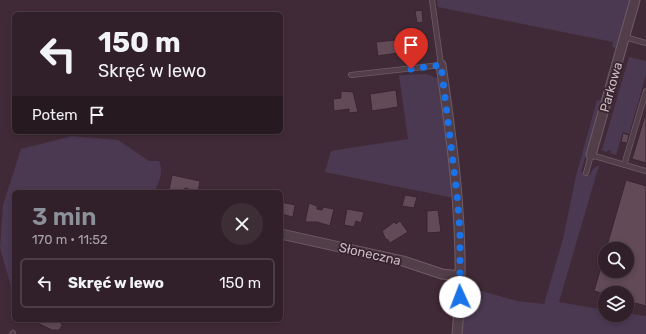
<!DOCTYPE html>
<html lang="pl">
<meta charset="utf-8">
<style>
body{margin:0;font-family:Rubik,sans-serif;background:#3d2d35;color:#f1f3f6;height:100vh;display:flex;flex-direction:column;font-size:15px;white-space:nowrap}
*{box-sizing:border-box;margin:0}
p{font-size:13px;color:#a8a3a8}
.icon{flex:none;width:22px;height:22px;fill:none;stroke:currentColor;stroke-width:2;stroke-linecap:round;stroke-linejoin:round}
.map{position:relative;flex:1;overflow:hidden}
.drawer{position:absolute;left:12px;top:190px;width:271px;height:132px;display:flex;flex-direction:column;background:#312029;border-radius:6px;box-shadow:0 2px 6px #0003,0 0 0 1px #4c3e46}
.drawer>*{flex:none}
.banner{position:absolute;left:12px;top:12px;width:271px;height:122px;border-radius:6px;box-shadow:0 2px 6px #0003,0 0 0 1px #4c3e46;background:#312029;color:#f1f3f6;overflow:hidden}
.fabs{position:absolute;left:598px;top:242px;display:grid;gap:8px}
.fabs a{display:grid;place-items:center;width:36px;height:36px;border-radius:50%;background:#312029;box-shadow:0 2px 6px #0003,0 0 0 1px #4c3e46;font-size:20px}
.pin{position:absolute;display:grid;place-items:center;width:34px;height:34px;color:#fff;margin:-41px -17px;border-radius:50% 50% 50% 0;rotate:-45deg;box-shadow:0 0 4px #0007}
.pin .icon{rotate:45deg}
.me{position:absolute;width:44px;margin:-22px;rotate:358deg;stroke-linejoin:round;filter:drop-shadow(0 0 3px #0008)}
.turn{display:flex;align-items:center;gap:14px;height:84px;padding:0 20px;font-size:18px}
.turn .icon{width:52px;height:52px;stroke-width:2.5}
.turn b{display:block;font-size:28px;line-height:34px}
.then{display:flex;align-items:center;height:38px;padding:0 20px;background:#0003;gap:8px;font-size:15px}
.round{display:grid;place-items:center;flex:none;width:42px;height:42px;border-radius:21px;background:#3d2d35}
.summary{display:flex;align-items:center;justify-content:space-between;height:68px;padding:0 20px}
h1{font-size:24px;font-weight:600;line-height:30px;color:#8c9099}
ul{padding:0;list-style:none}
li{display:flex;align-items:center;gap:12px;height:50px;margin:0 8px 6px;padding:0 12px;border:2px solid #4c3e46;border-radius:6px}
li div{flex:1}
li b{display:block;font-size:15px}
li em{font-style:normal}
.map>svg:first-child{display:block}
</style>
<div class="map">
<svg width="646" height="334" viewBox="0 0 646 334">
<rect width="100%" height="100%" fill="#412a37"/>
<!-- green -->
<path fill="#4b3952" d="M437 0H630L617 49 612 47 613 42 438 7Z
M629 57 646 61V75L629 134 623 132 616 155 610 153 611 151 608 150 607 152 602 150Z
M426 74 437 78 442 87 454 198 325 172 331 151 408 139 399 75Z
M597 100 601 101 581 172 590 175 593 169 599 165 559 302 605 310V315H627V313L646 316V334H461L464 286 517 301 544 304 563 239 576 176Z
M72 136 118 140 149 161H159C164 172 159 182 154 192H14V291L12 290 0 248 3 205 21 149Z"/>
<!-- building -->
<path fill="#624a57" stroke="#382530" d="M422 10 423 22 417 23 415 11Z
M413 37 415 50 397 53 395 40Z
M395 40 397 53 378 56 376 42Z
M396 90 398 107 372 111 370 94Z
M341 91 353 92 358 112 349 113V109L334 111 333 99 341 98Z
M646 112V163L632 159Z
M623 133 629 135 627 143 621 142Z
M172 175 200 181 198 192 185 188 184 192 169 190Z
M626 180 646 186V306L627 301V293L605 294 594 291 605 253V271H627V249H606Z
M405 195 417 197 414 208 402 206Z
M281 202 295 205 293 217 281 214Z
M309 203 317 206V209L322 210 323 207 334 209 330 226 317 222H305Z
M347 209 364 212 361 223 356 221 354 227 344 225Z
M438 210 441 232 427 233V211Z
M400 221 408 232 390 243 387 239 386 240 382 231 394 222 396 224Z
M31 320H62L61 324H63L59 330H52Z"/>
<g fill="none" stroke-linecap="round" stroke-linejoin="round">
<defs>
<path id="service" d="M625 37 646 43
M351 75 441 65 432 0
M624 165 646 91
M586 173 591 155 646 171
M12 334 13 333"/>
<path id="minor" d="M441 65C454 154 466 244 457 334
M591 155 635 0
M281 234 403 261 442 274 459 276"/>
</defs>
<!-- service casing -->
<use href="#service" stroke="#6e5c66" stroke-width="6"/>
<!-- minor casing -->
<use href="#minor" stroke="#6e5c66" stroke-width="11"/>
<!-- service -->
<use href="#service" stroke="#513e48" stroke-width="4.5"/>
<!-- minor -->
<use href="#minor" stroke="#513e48" stroke-width="9"/>
</g>
<g fill="none" stroke-linecap="round" stroke-linejoin="round">
<!-- route -->
<path stroke="#1a73e8" stroke-width="7" stroke-dasharray="0 12.6" d="M411 69 441 65 457 194 460 231V297"/>
</g>
<g text-anchor="middle" dominant-baseline="central" stroke-width="3.5" stroke-linejoin="round" paint-order="stroke">
<!-- street labels -->
<g font-size="13" fill="#cbbbc3" stroke="#36232e">
<text transform="translate(611 87) rotate(-74)">Parkowa</text>
<text transform="translate(370 254) rotate(13)">Słoneczna</text>
</g>
</g>
</svg>
<div class="fabs">
<a><svg class="icon" aria-label="search" viewBox="0 0 24 24"><circle cx="10" cy="10" r="6"/><path d="M15 15l6 6"/></svg></a>
<a><svg class="icon" aria-label="layers" viewBox="0 0 24 24"><path d="M12 4l9 5-9 5-9-5zM3 14l9 5 9-5"/></svg></a>
</div>
<div class="pin" style="left:411px;top:69px;background:#d93025"><svg class="icon" aria-label="arrive" viewBox="0 0 24 24"><path d="M6 21V4h12l-3 4 3 4H6"/></svg></div>
<svg class="me" style="left:460px;top:297px" viewBox="-20 -20 40 40"><circle r="19" fill="#fff"/><path d="M0-13L10 11 0 6-10 11z" fill="#1a73e8"/></svg>
<div class="banner">
<div class="turn"><svg class="icon" aria-label="left" viewBox="0 0 24 24"><path d="M17 20v-9H6M10 6l-5 5 5 5"/></svg><div><b>150 m</b>Skręć w lewo</div></div>
<div class="then">Potem<svg class="icon" aria-label="arrive" viewBox="0 0 24 24"><path d="M6 21V4h12l-3 4 3 4H6"/></svg></div>
</div>
<section class="drawer">
<div class="summary"><div><h1>3 min</h1><p>170 m · 11:52</p></div><a class="round"><svg class="icon" aria-label="close" viewBox="0 0 24 24"><path d="M6 6l12 12M18 6L6 18"/></svg></a></div>
<ul>
<li><svg class="icon" aria-label="left" viewBox="0 0 24 24"><path d="M17 20v-9H6M10 6l-5 5 5 5"/></svg><div><b>Skręć w lewo</b></div><em>150 m</em></li>
</ul>
</section>
</div>
